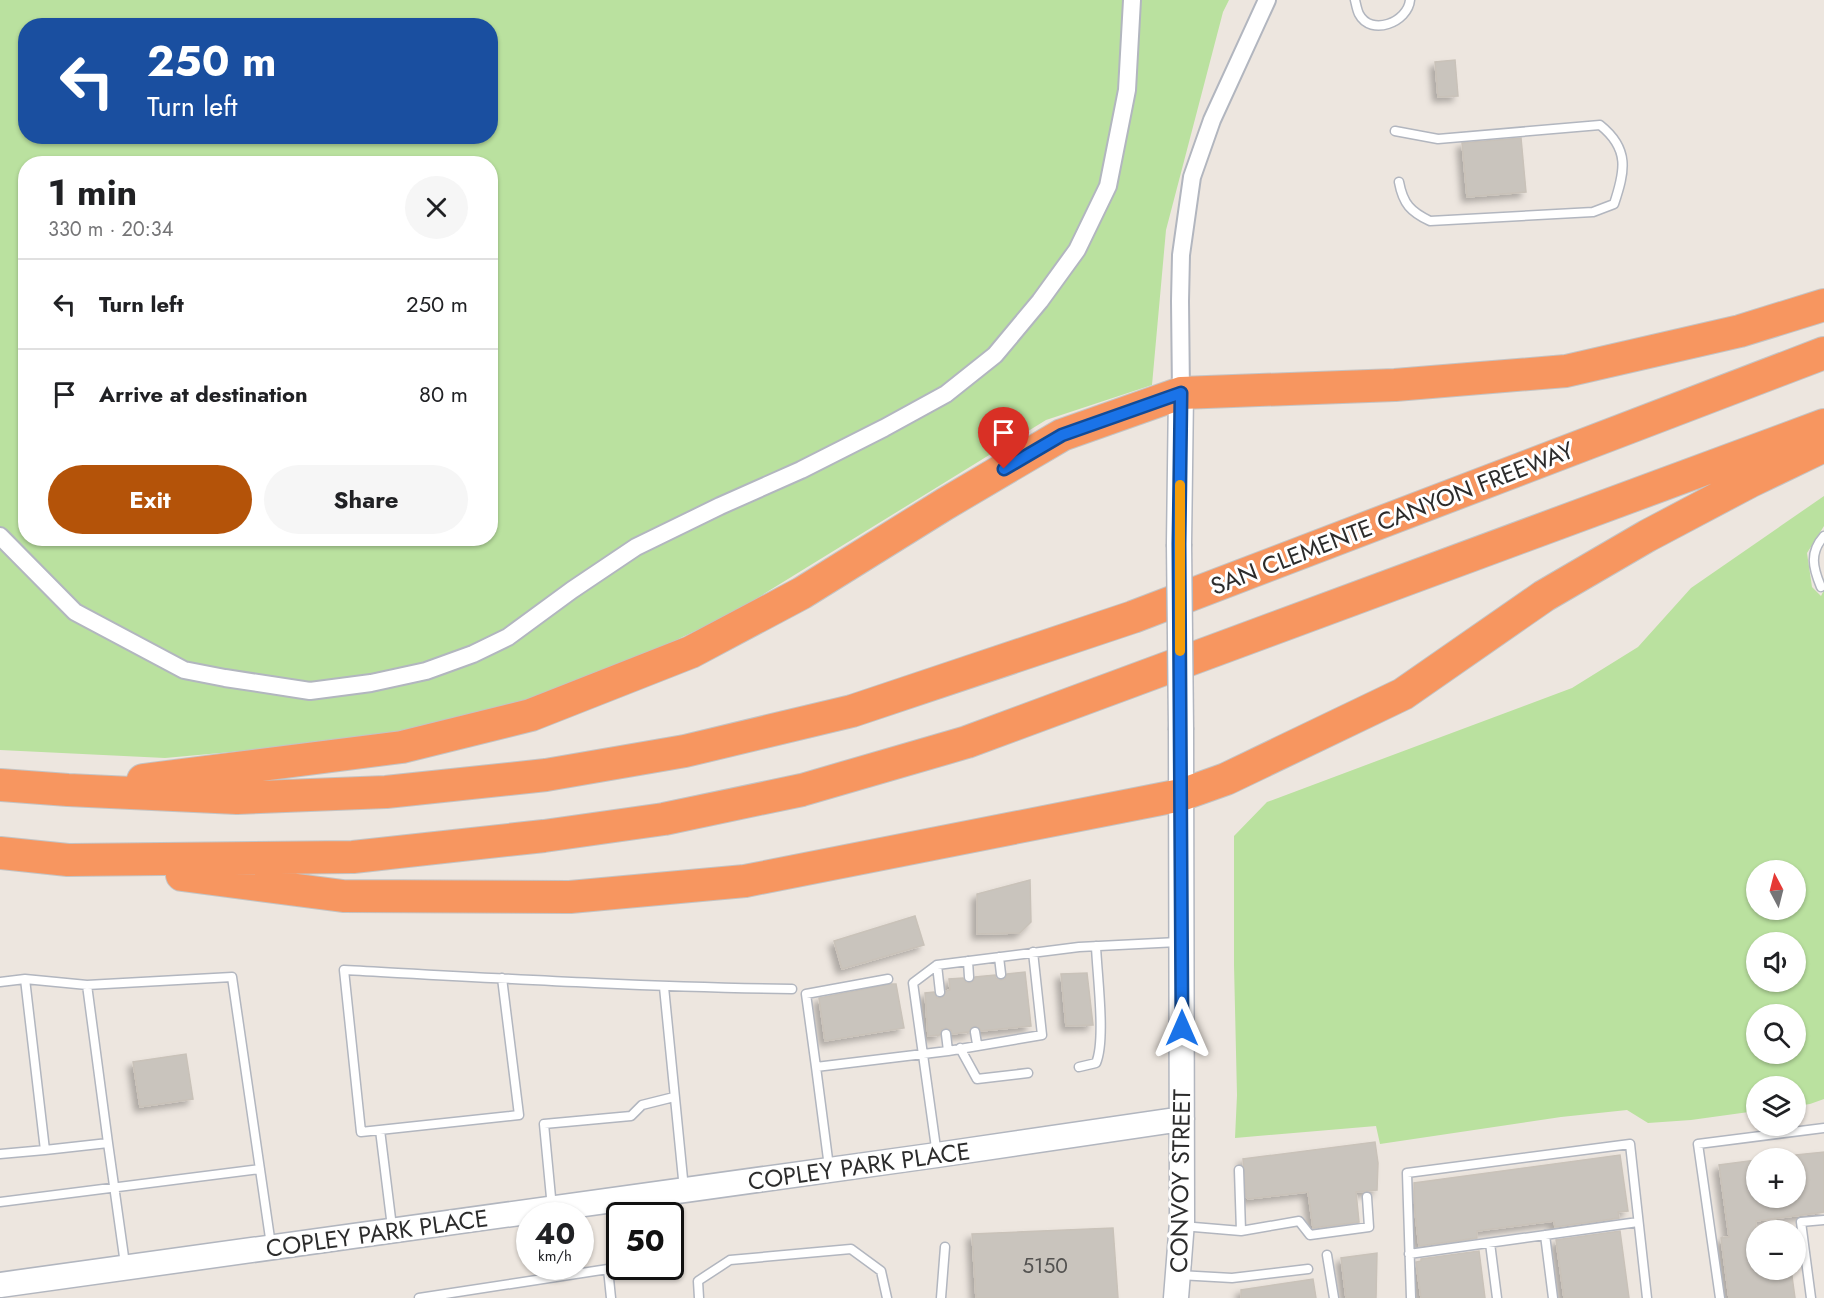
<!DOCTYPE html>
<meta charset="utf-8">
<style>
body{margin:0;font-family:Jost,sans-serif;background:#f6f6f6;color:#202124;height:100vh;display:flex;flex-direction:column;font-size:22px;white-space:nowrap}
*{box-sizing:border-box;margin:0}
p{font-size:20px;color:#757577}
.icon{flex:none;width:33px;height:33px;fill:none;stroke:currentColor;stroke-width:2;stroke-linecap:round;stroke-linejoin:round}
.map{position:relative;flex:1;overflow:hidden}
.sheet{position:absolute;left:18px;top:156px;width:480px;height:390px;display:flex;flex-direction:column;background:#fff;border-radius:24px;box-shadow:0 2px 4px #0004}
.sheet>*{flex:none}
.banner{position:absolute;left:18px;top:18px;width:480px;height:126px;border-radius:24px;box-shadow:0 2px 4px #0004;background:#1a4fa0;color:#fff;overflow:hidden}
.needle{width:39px;rotate:353deg}
.controls{position:absolute;left:1746px;top:860px;display:grid;gap:12px}
.controls a{display:grid;place-items:center;width:60px;height:60px;border-radius:50%;background:#fff;box-shadow:0 2px 4px #0004;font-size:30px}
.speed{position:absolute;left:516px;top:1202px;display:flex;gap:12px;font-size:30px;font-weight:700;text-align:center}
.speed>*{display:grid;place-content:center;width:78px;height:78px;border-radius:50%;background:#fff;box-shadow:0 2px 4px #0004;line-height:1}
.speed small{font-size:15px;font-weight:400}
.speed .limit{border:3px solid #111;border-radius:9px;background:#fff;color:#111}
.pin{position:absolute;display:grid;place-items:center;width:51px;height:51px;color:#fff;margin:-62px -26px;border-radius:50% 50% 50% 0;rotate:-45deg;box-shadow:0 0 6px #0007}
.pin .icon{rotate:45deg}
.me{position:absolute;width:66px;margin:-33px;rotate:0deg;stroke-linejoin:round;filter:drop-shadow(0 0 4px #0008)}
.turn{display:flex;align-items:center;gap:21px;height:126px;padding:0 30px;font-size:27px}
.turn .icon{width:78px;height:78px;stroke-width:2.5}
.turn b{display:block;font-size:42px;line-height:51px}
.round{display:grid;place-items:center;flex:none;width:63px;height:63px;border-radius:32px;background:#f6f6f6}
.head{display:flex;align-items:center;justify-content:space-between;height:102px;padding:0 30px}
h1{font-size:36px;font-weight:700;line-height:45px}
.cta{display:flex;gap:12px;margin-top:auto;padding:12px 30px}
.cta a{flex:1;height:69px;border-radius:36px;background:#b45309;color:#fff;font-size:24px;font-weight:700;line-height:69px;text-align:center}
.cta a+a{background:#f6f6f6;color:#202124}
ul{padding:0;list-style:none}
li{display:flex;align-items:center;gap:18px;height:90px;padding:0 30px;border-top:2px solid #e0e0e0}
li div{flex:1}
li b{display:block;font-size:22px}
li em{font-style:normal}
.map>svg:first-child{display:block}
</style>
<div class="map">
<svg width="1824" height="1298" viewBox="0 0 1824 1298">
<defs>
<filter id="shadow"><feDropShadow dx="-5" dy="5" stdDeviation="3" flood-color="#0004"/></filter>
</defs>
<rect width="100%" height="100%" fill="#ede6df"/>
<!-- green -->
<path fill="#bae19f" fill-rule="evenodd" d="M0 0H1229L1223 12 1166 230 1152 385 1046 420 733 613 563 694 361 740 165 758 0 750ZM26 26H490V136H26ZM26 164H490V538H26Z
M1824 496V526L1807 553 1812 587 1821 596 1824 590V1099L1810 1104 1796 1106V1086H1756V1111L1691 1120 1648 1123 1627 1110 1561 1117 1380 1144 1376 1126 1235 1138 1237 1095 1234 965V836L1267 802 1572 688 1638 647 1691 588ZM1756 870H1796V909H1756ZM1756 942H1796V981H1756ZM1756 1014H1796V1053H1756Z"/>
<!-- building -->
<path fill="#c9c4bd" stroke="#c9c2b9" stroke-width="1.5" filter="url(#shadow)" d="M1455 60 1458 96 1438 97 1435 62Z
M1521 138 1526 192 1467 197 1462 143Z
M1030 880 1031 922 1020 933 977 934V894Z
M915 916 924 945 842 969 834 941Z
M1025 972 1031 1026 981 1031 979 1028 975 1026 971 1028 969 1032 952 1034 951 1030 946 1028 942 1029 940 1035 928 1036 925 993 934 992 937 998 943 997 946 991 950 990 949 979 963 978 966 982 970 983 974 980 975 977 995 975 996 978 1001 980 1005 979 1007 974Z
M1087 973 1093 1025 1066 1026 1061 974Z
M891 984H896L904 1028 825 1041 819 998Z
M186 1054 193 1099 140 1107 133 1062Z
M1375 1142 1378 1163 1377 1190 1356 1192 1359 1222 1313 1228 1308 1192 1248 1199 1246 1197 1243 1159Z
M1824 1152V1212L1756 1221V1269H1791L1795 1298H1729L1721 1238 1729 1237 1719 1165 1756 1160V1197H1796V1155Z
M1620 1155 1628 1211 1618 1212 1619 1218 1555 1227 1554 1221 1477 1231V1238L1419 1246 1415 1212 1414 1183Z
M1113 1228 1118 1298H976L972 1234Z
M1620 1231 1629 1298H1564L1556 1240Z
M1479 1251 1485 1298H1421L1416 1262 1421 1261V1259Z
M1377 1253 1376 1298H1346L1341 1258Z
M1313 1279 1316 1298H1241V1290Z"/>
<g fill="none" stroke-linecap="round" stroke-linejoin="round">
<defs>
<path id="service" d="M1355 0C1356 4 1357 10 1359 14 1371 37 1408 22 1410 0
M1395 131 1438 139 1600 125C1630 149 1625 171 1614 204L1593 212 1430 221C1411 212 1403 204 1399 182
M1821 587C1813 568 1809 553 1824 536
M999 957 1001 974
M968 961 969 977
M937 965 940 992
M502 978 519 1115 361 1132 344 970C493 978 643 987 792 989
M0 982 25 979
M87 985 108 1143
M664 987 684 1189
M975 1032 977 1044
M946 1034 948 1051
M960 1048 977 1079 1028 1073
M816 1067 806 994 888 979
M1079 1067 1096 1063C1106 1040 1097 974 1096 946
M380 1130 392 1227
M0 1154 45 1150
M937 1155 913 983 937 965 1079 947 1178 942
M829 1167 816 1067 948 1051 1042 1035 1033 952
M1239 1170 1241 1231
M0 1202 260 1169
M552 1208 544 1124 631 1116 642 1105 674 1097
M1182 1226 1241 1231 1299 1221 1310 1235 1369 1227 1367 1197
M1545 1235 1553 1298
M1490 1243 1497 1298
M1409 1254 1638 1222
M1327 1255 1334 1298
M125 1264 108 1143 45 1150 25 979 87 985 232 977 271 1245
M1179 1275 1232 1278 1308 1269
M419 1298 608 1269 611 1298
M699 1298 698 1281 730 1260 851 1249 881 1271 887 1298
M941 1298 945 1247
M1411 1298 1407 1173 1630 1144 1647 1298
M1720 1298 1698 1144 1824 1128
M1811 1298 1801 1222 1824 1220"/>
<path id="minor" d="M1181 393 1180 301 1181 255 1192 177 1212 120 1267 0
M0 536 75 612 184 670 225 678 310 691 371 683 426 671 473 654 508 637 572 590 636 547 720 506 801 470 884 428 946 394 995 355 1040 301 1077 250 1108 186 1127 90 1132 0"/>
<path id="secondary" d="M1179 544 1181 393
M0 1285 937 1155 1182 1119
M1176 1298 1182 1222 1181 730"/>
<path id="motorway" d="M143 780 402 747 531 715 691 652 802 593 945 504 1062 435 1181 393 1395 385 1566 371 1740 331 1824 305
M0 785 68 790 237 798 386 792 546 775 685 751 852 711 1133 617 1824 353
M0 853 68 860 353 857 544 836 664 819 802 790 967 742 1824 425
M182 875 343 896 570 897 745 881 1181 795 1226 779 1403 694 1544 596 1647 536 1749 482 1824 446"/>
</defs>
<!-- service casing -->
<use href="#service" stroke="#b2b6bf" stroke-width="11"/>
<!-- minor casing -->
<use href="#minor" stroke="#b2b6bf" stroke-width="20"/>
<!-- secondary casing -->
<use href="#secondary" stroke="#b2b6bf" stroke-width="27"/>
<!-- motorway casing -->
<use href="#motorway" stroke="#c4c4c4" stroke-width="34"/>
<!-- service -->
<use href="#service" stroke="#fff" stroke-width="8"/>
<!-- minor -->
<use href="#minor" stroke="#fff" stroke-width="16"/>
<!-- secondary -->
<use href="#secondary" stroke="#fff" stroke-width="24"/>
<!-- motorway -->
<use href="#motorway" stroke="#f79660" stroke-width="32"/>
<defs>
<path id="secondary-bridge" d="M1179 544 1181 730"/>
</defs>
<!-- secondary-bridge casing -->
<use href="#secondary-bridge" stroke="#b2b6bf" stroke-width="27" stroke-linecap="butt"/>
<!-- secondary-bridge -->
<use href="#secondary-bridge" stroke="#fff" stroke-width="24"/>
</g>
<g fill="none" stroke-linecap="round" stroke-linejoin="round">
<defs>
<path id="route" d="M1004 469 1062 435 1181 393 1179 544 1182 1028"/>
</defs>
<!-- route casing -->
<use href="#route" stroke="#114b97" stroke-width="15"/>
<!-- route -->
<use href="#route" stroke="#1a73e8" stroke-width="10"/>
<!-- slow -->
<path stroke="#f59e0b" stroke-width="10" d="M1180 485V651"/>
</g>
<g text-anchor="middle" dominant-baseline="central" stroke-width="6" stroke-linejoin="round" paint-order="stroke">
<!-- number labels -->
<g font-size="21" fill="#535250">
<text x="1045" y="1266">5150</text>
</g>
<!-- street labels -->
<g font-size="24" fill="#2c2c2c" stroke="#fff">
<text transform="translate(1392 518) rotate(-21)">SAN CLEMENTE CANYON FREEWAY</text>
<text transform="translate(859 1166) rotate(-8)">COPLEY PARK PLACE</text>
<text transform="translate(1180 1181) rotate(-89)">CONVOY STREET</text>
<text transform="translate(377 1233) rotate(-8)">COPLEY PARK PLACE</text>
</g>
</g>
</svg>
<div class="controls">
<a><svg class="needle" viewBox="-14 -14 28 28"><path d="M0-13l5 13h-10z" fill="#e53935"/><path d="M0 13l5-13h-10z" fill="#757577"/></svg></a>
<a><svg class="icon" aria-label="sound" viewBox="0 0 24 24"><path d="M4 9h4l5-4v14l-5-4H4zM17 9q2 3 0 6"/></svg></a>
<a><svg class="icon" aria-label="search" viewBox="0 0 24 24"><circle cx="10" cy="10" r="6"/><path d="M15 15l6 6"/></svg></a>
<a><svg class="icon" aria-label="layers" viewBox="0 0 24 24"><path d="M12 4l9 5-9 5-9-5zM3 14l9 5 9-5"/></svg></a>
<a>+</a>
<a>−</a>
</div>
<div class="speed"><div>40<small>km/h</small></div><div class="limit">50</div></div>
<div class="pin" style="left:1004px;top:469px;background:#d93025"><svg class="icon" aria-label="arrive" viewBox="0 0 24 24"><path d="M6 21V4h12l-3 4 3 4H6"/></svg></div>
<svg class="me" style="left:1182px;top:1028px" viewBox="-20 -20 40 40"><path d="M0-17L14 15 0 8-14 15z" fill="#1a73e8" stroke="#fff" stroke-width="4"/></svg>
<div class="banner">
<div class="turn"><svg class="icon" aria-label="left" viewBox="0 0 24 24"><path d="M17 20v-9H6M10 6l-5 5 5 5"/></svg><div><b>250 m</b>Turn left</div></div>
</div>
<section class="sheet">
<div class="head"><div><h1>1 min</h1><p>330 m · 20:34</p></div><a class="round"><svg class="icon" aria-label="close" viewBox="0 0 24 24"><path d="M6 6l12 12M18 6L6 18"/></svg></a></div>
<ul>
<li><svg class="icon" aria-label="left" viewBox="0 0 24 24"><path d="M17 20v-9H6M10 6l-5 5 5 5"/></svg><div><b>Turn left</b></div><em>250 m</em></li>
<li><svg class="icon" aria-label="arrive" viewBox="0 0 24 24"><path d="M6 21V4h12l-3 4 3 4H6"/></svg><div><b>Arrive at destination</b></div><em>80 m</em></li>
</ul>
<div class="cta"><a>Exit</a><a>Share</a></div>
</section>
</div>
